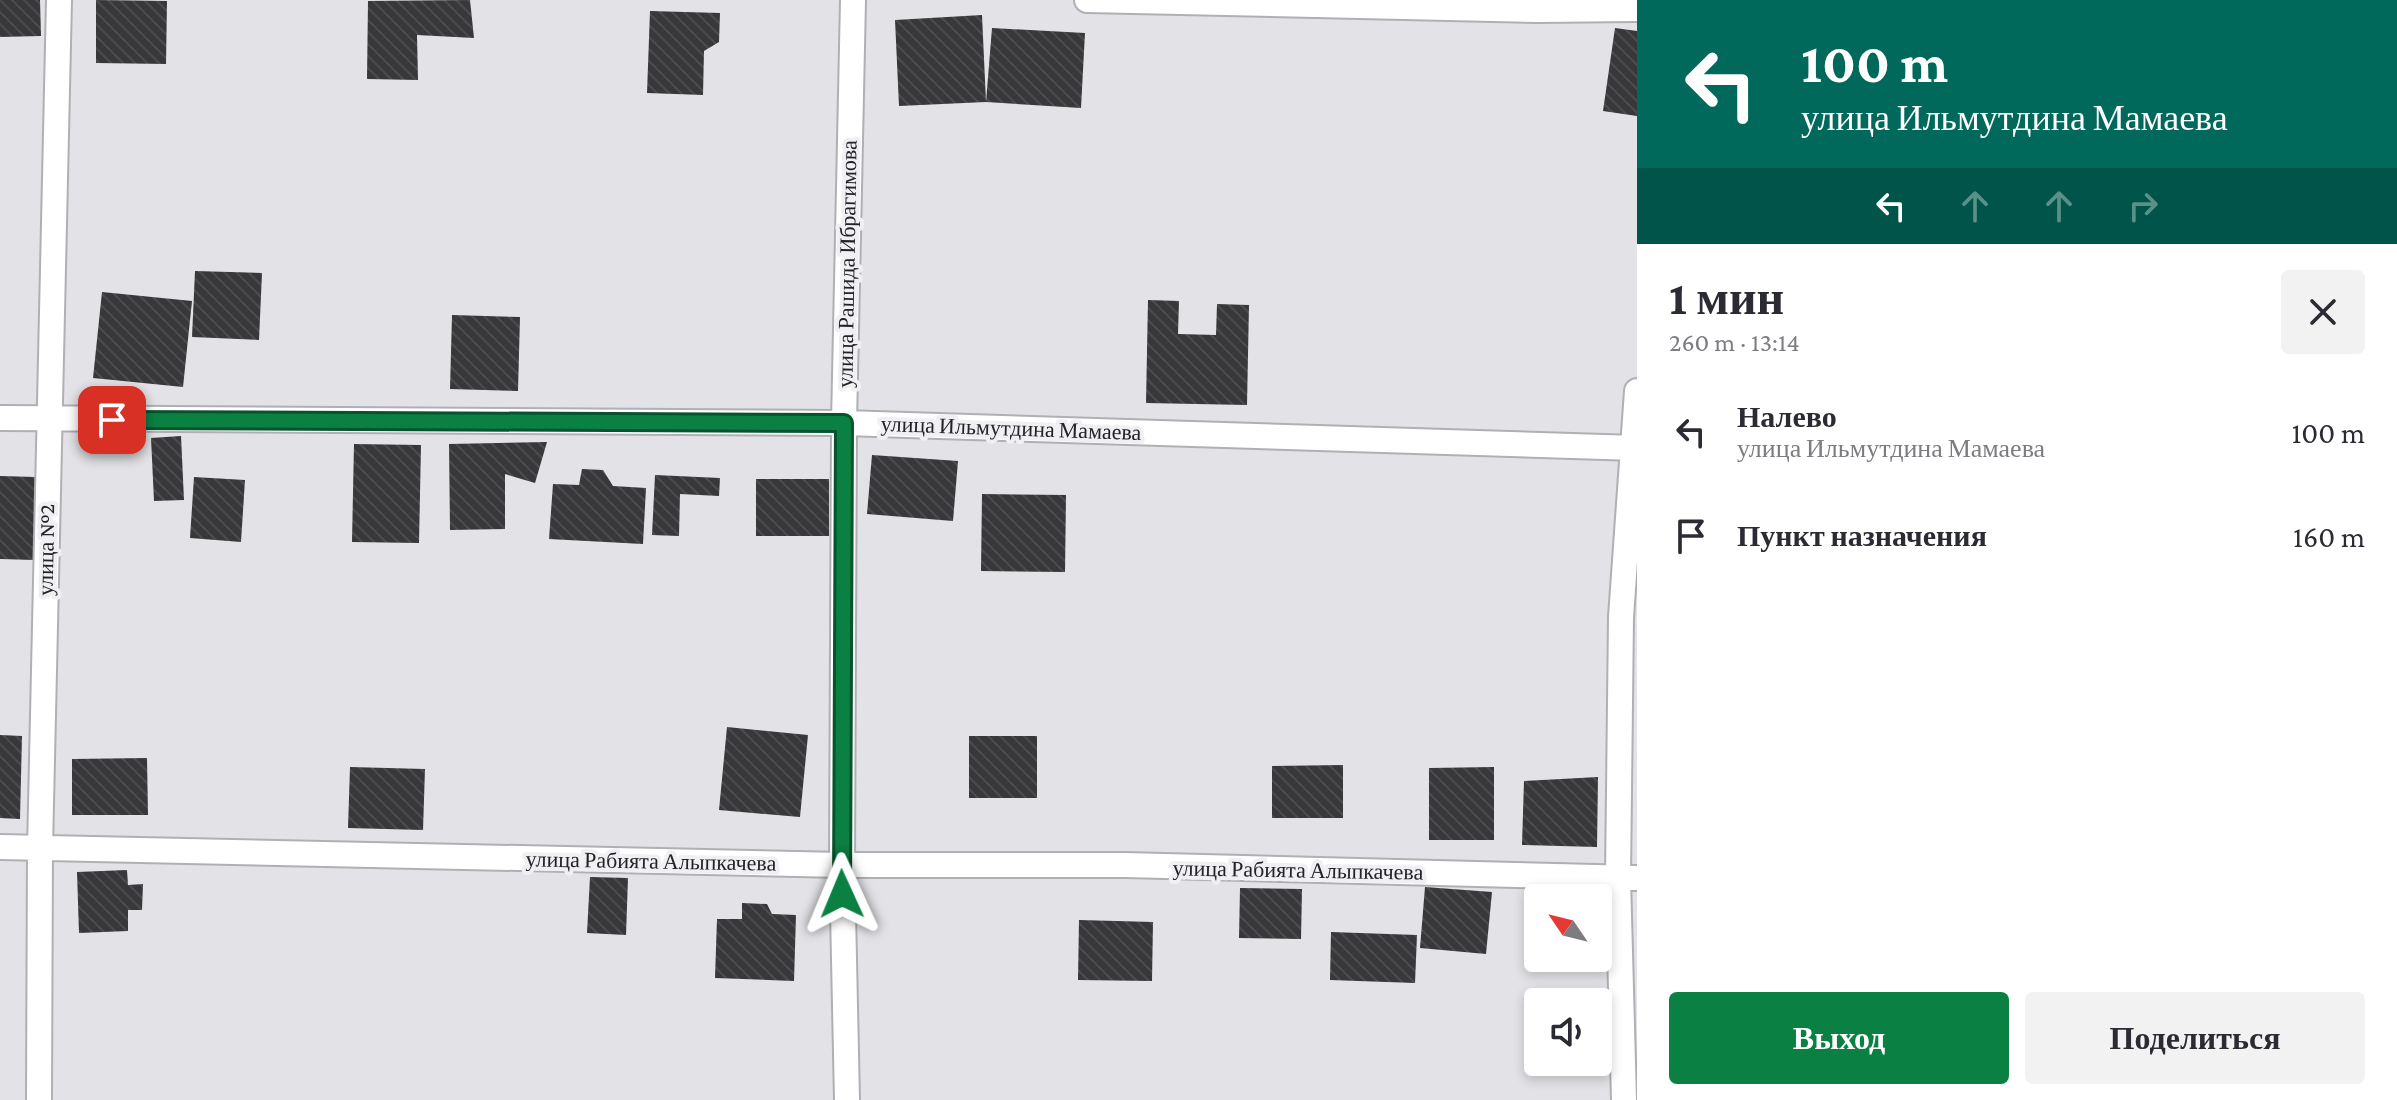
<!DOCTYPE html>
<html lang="ru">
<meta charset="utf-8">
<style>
body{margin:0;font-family:"Crimson Pro",serif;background:#f2f2f3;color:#2b2b33;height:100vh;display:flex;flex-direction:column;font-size:30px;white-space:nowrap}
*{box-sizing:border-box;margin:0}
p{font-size:26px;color:#7c7c81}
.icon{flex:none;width:44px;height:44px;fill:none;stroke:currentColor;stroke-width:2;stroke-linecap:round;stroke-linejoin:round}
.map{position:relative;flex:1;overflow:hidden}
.side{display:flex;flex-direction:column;background:#fff;width:760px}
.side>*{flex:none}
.top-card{background:#00695c;color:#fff;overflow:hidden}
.needle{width:52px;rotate:305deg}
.tools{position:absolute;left:1524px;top:884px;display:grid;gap:16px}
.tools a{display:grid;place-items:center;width:88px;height:88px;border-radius:8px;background:#fff;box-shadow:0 4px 12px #0003;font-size:40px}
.pin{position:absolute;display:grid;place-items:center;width:68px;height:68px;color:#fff;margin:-34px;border-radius:16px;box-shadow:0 4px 12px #0006}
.me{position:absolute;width:88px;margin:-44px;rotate:359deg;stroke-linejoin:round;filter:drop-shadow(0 0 6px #0008)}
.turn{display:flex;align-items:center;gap:28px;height:168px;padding:0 32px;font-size:36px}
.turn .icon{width:104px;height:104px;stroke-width:2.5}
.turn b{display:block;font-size:56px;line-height:68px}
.lanes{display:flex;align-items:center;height:76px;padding:0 32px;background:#0003;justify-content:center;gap:40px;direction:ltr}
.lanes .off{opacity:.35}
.round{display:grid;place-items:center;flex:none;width:84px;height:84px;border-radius:8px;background:#f2f2f3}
.summary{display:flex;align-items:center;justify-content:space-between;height:136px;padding:0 32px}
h1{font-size:48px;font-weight:700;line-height:60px}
.primary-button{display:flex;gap:16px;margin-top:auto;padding:16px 32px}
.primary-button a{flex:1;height:92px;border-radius:8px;background:#0b8043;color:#fff;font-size:32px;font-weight:700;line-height:92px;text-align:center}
.primary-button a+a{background:#f2f2f3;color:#2b2b33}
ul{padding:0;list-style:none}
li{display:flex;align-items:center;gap:24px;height:104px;padding:0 32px}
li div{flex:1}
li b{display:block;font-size:30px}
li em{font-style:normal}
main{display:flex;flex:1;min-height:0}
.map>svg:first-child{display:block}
</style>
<main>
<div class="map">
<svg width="1637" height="1100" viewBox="0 0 1637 1100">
<defs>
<pattern id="building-back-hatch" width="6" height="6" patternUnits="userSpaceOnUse" patternTransform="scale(2)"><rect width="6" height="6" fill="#38383b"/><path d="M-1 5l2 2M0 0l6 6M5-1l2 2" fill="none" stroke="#4c4c4f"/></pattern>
</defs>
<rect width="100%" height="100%" fill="#e3e3e7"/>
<!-- building -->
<path fill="url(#building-back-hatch)" d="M0 0H40L41 36 0 37Z
M96 0 167 1 166 64 96 63Z
M470 0 474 38 417 35 418 80 367 79 368 1Z
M650 11 720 13 719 42 704 51 703 95 647 93Z
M982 15 986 102 899 106 895 20Z
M992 28 1085 33 1081 108 986 102Z
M1615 28 1637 31V116L1603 111Z
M195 271 262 273 259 340 192 337Z
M102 292 192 301 183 387 93 378Z
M1148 300 1179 301 1178 334 1216 335 1217 304 1249 305 1247 405 1146 403Z
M452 315 520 317 518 391 450 389Z
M181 436 184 500 154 501 151 438Z
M547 442 535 483 505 474V529L450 530 449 444Z
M354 444 421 445 419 543 352 542Z
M872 455 958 461 953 521 867 514Z
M582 469 603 470 613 486 646 488 643 544 549 539 553 484 579 485Z
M655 475 720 478 719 496 680 494 679 536 652 535Z
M0 476 35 477 34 560 0 559Z
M194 477 245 480 241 542 190 538Z
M756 479H829V536H756Z
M982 494 1066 495 1065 572 981 571Z
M727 727 808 735 800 817 719 810Z
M0 735 22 736 20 819 0 818Z
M969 736H1037V798H969Z
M147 758 148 815H72V759Z
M1343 765V818H1272V766Z
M350 767 425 769 423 830 348 828Z
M1494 767V840H1429V768Z
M1598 777 1597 847 1522 845 1524 781Z
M127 870 128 885 143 884 142 910H128V931L79 933 77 872Z
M590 877 628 878 626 935 587 933Z
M1425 887 1492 892 1486 954 1420 948Z
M1240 888 1302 889 1301 939 1239 938Z
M742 903 767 904 772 914 796 915 794 981 715 978 717 919H742Z
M1079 920 1153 922 1152 981 1078 980Z
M1331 932 1417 935 1415 983 1330 980Z"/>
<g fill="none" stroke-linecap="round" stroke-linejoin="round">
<defs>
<path id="minor" d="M1087 0 1537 10 1637 9
M0 418 844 423 1637 448
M0 847 842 865H1125L1637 878
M39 1100 40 849 59 0
M847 1100 842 865 844 423 853 0
M1624 1100 1618 878 1621 617 1637 391"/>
</defs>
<!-- minor casing -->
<use href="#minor" stroke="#b0b0b4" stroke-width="28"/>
<!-- minor -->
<use href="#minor" stroke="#fff" stroke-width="24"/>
</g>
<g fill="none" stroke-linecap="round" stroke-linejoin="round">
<defs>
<path id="route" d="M112 420 844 423 842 894"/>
</defs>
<!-- route casing -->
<use href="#route" stroke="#07532c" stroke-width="20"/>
<!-- route -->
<use href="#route" stroke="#0b8043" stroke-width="14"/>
</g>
<g text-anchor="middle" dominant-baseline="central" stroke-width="8" stroke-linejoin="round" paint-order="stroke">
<!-- street labels -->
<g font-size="22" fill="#232325" stroke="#f0f0f4">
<text transform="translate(847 264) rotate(-89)">улица Рашида Ибрагимова</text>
<text transform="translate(1011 428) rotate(2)">улица Ильмутдина Мамаева</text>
<text transform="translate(46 550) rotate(-89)">улица №2</text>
<text transform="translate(651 861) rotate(1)">улица Рабията Алыпкачева</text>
<text transform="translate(1298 870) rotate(1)">улица Рабията Алыпкачева</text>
</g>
</g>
</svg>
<div class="tools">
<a><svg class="needle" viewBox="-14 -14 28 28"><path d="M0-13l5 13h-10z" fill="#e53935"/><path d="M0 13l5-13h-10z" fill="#7c7c81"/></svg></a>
<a><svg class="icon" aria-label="sound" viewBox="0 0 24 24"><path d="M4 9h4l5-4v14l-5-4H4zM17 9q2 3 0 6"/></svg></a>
</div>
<div class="pin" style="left:112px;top:420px;background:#d93025"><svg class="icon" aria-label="arrive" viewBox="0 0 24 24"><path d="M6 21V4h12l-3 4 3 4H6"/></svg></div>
<svg class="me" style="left:842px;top:894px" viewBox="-20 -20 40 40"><path d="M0-17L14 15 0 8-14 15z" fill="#0b8043" stroke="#fff" stroke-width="4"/></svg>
</div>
<section class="side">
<div class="top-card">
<div class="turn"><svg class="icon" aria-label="left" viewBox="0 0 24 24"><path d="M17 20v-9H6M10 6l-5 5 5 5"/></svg><div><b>100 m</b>улица Ильмутдина Мамаева</div></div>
<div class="lanes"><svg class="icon" aria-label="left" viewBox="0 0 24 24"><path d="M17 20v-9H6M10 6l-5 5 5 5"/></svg><svg class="icon off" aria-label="ahead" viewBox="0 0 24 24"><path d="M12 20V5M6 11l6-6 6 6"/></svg><svg class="icon off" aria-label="ahead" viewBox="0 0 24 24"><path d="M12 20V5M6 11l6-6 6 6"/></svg><svg class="icon off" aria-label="right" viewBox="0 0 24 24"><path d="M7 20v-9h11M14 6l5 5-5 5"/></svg></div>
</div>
<div class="summary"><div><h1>1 мин</h1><p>260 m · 13:14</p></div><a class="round"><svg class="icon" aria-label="close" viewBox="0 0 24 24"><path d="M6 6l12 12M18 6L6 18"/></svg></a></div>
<ul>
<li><svg class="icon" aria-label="left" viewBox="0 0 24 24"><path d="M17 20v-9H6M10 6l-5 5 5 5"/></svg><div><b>Налево</b><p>улица Ильмутдина Мамаева</p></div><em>100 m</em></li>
<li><svg class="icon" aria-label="arrive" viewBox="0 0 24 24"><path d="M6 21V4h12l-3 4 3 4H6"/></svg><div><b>Пункт назначения</b></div><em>160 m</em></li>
</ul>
<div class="primary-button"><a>Выход</a><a>Поделиться</a></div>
</section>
</main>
